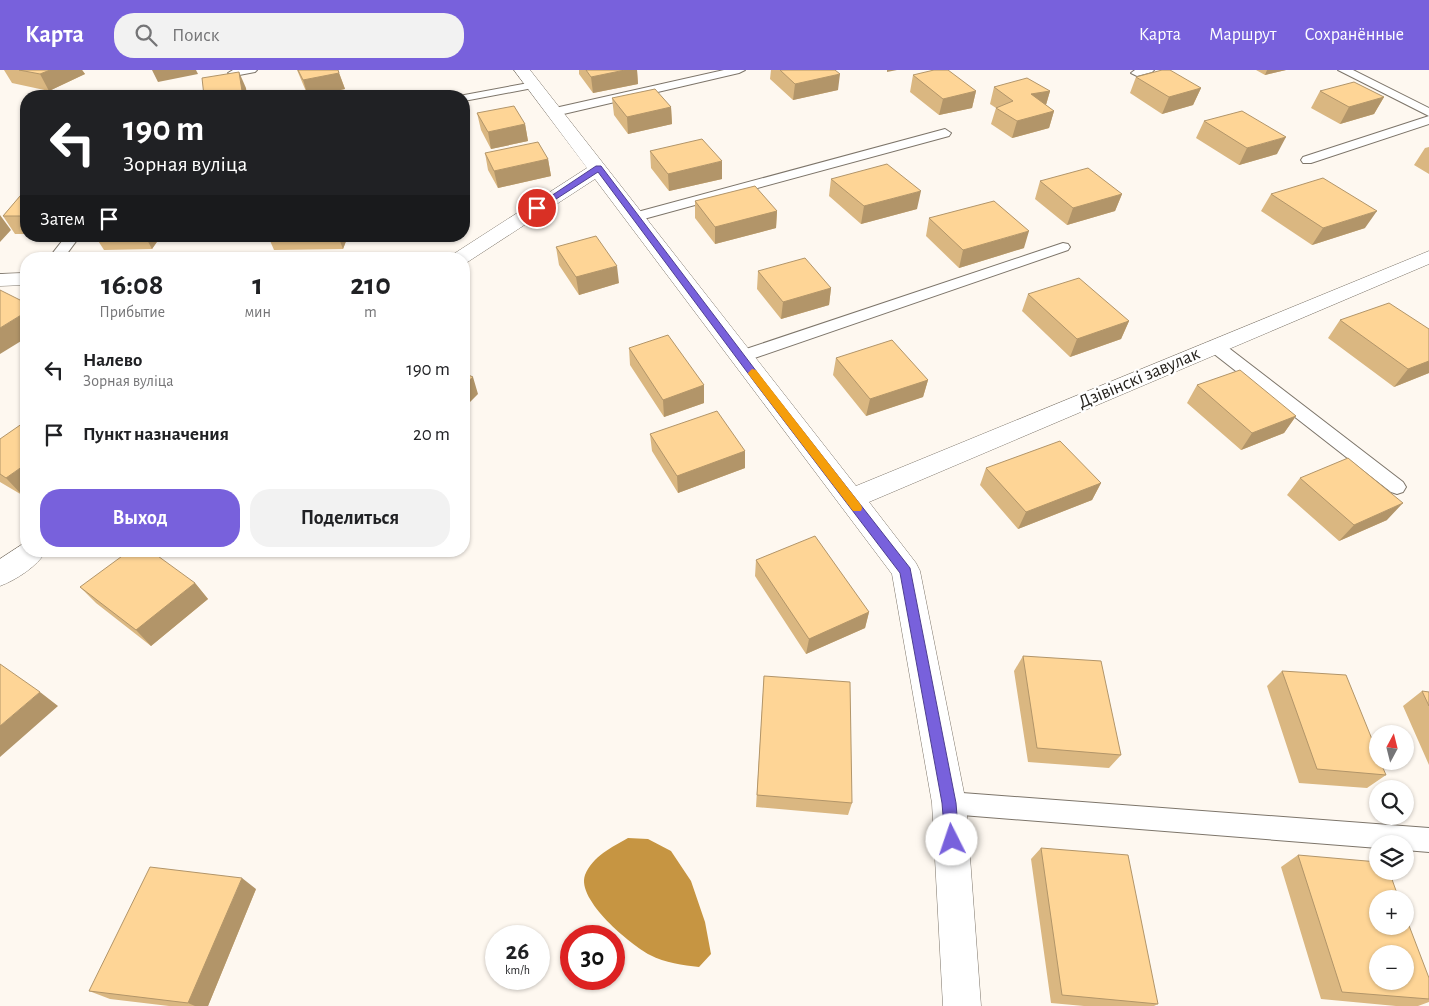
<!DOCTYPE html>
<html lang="ru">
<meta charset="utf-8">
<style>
body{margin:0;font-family:"Alegreya Sans",sans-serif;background:#f2f2f2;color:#202124;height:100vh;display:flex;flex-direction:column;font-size:19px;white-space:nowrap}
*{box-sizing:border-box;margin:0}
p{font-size:16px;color:#757577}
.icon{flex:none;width:28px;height:28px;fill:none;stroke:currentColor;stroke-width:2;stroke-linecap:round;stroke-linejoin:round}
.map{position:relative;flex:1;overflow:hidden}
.panel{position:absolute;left:20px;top:182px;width:450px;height:305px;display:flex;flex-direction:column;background:#fff;border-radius:20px;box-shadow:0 1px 4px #0004}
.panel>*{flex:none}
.hud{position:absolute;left:20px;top:20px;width:450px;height:152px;border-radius:20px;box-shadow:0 1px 4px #0004;background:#202124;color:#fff;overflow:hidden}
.needle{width:32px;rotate:7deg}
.tools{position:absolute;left:1369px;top:655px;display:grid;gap:10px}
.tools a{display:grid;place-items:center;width:45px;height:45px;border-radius:50%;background:#fff;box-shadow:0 1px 4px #0004;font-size:25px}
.speed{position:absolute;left:485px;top:855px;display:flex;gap:10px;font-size:25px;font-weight:700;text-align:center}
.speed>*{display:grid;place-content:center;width:65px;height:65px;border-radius:50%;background:#fff;box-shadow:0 1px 4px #0004;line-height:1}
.speed small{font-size:12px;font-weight:400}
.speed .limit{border:8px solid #d22;background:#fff;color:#111}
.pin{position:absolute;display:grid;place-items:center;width:42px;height:42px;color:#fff;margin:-21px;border:2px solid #fff;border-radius:50%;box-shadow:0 1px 5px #0007}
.me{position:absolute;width:55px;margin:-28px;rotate:356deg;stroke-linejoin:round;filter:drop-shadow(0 0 4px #0008)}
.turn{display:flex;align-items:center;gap:18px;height:105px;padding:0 20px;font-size:22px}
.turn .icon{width:65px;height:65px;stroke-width:2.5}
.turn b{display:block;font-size:35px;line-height:42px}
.then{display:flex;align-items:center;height:48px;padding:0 20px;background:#0003;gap:10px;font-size:19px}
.eta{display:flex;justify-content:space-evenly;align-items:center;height:85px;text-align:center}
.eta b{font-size:30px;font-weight:700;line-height:35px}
.action{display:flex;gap:10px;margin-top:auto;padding:10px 20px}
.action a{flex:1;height:58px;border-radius:20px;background:#7861dc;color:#fff;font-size:20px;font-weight:700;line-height:58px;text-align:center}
.action a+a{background:#f2f2f2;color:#202124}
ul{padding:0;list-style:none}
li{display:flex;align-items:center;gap:15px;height:65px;padding:0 20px}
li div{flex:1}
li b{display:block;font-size:19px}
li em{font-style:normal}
header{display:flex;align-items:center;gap:30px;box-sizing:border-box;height:70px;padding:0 25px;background:#7861dc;color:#fff}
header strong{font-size:24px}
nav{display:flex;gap:28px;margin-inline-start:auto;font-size:18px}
.search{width:350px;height:45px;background:#f2f2f2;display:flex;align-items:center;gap:12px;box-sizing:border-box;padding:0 18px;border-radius:20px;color:#757577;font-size:19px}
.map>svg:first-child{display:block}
</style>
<header>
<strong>Карта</strong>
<div class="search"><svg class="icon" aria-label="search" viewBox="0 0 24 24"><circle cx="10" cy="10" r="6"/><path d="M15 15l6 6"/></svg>Поиск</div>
<nav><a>Карта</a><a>Маршрут</a><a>Сохранённые</a></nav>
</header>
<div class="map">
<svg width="1429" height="936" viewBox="0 0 1429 936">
<rect width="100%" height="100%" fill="#fef8f0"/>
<!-- water -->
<path fill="#c69542" d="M628 768 648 769 671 781 691 811 705 852 711 884 699 897C683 895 665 893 650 885 631 875 576 830 585 805 593 786 612 777 628 768Z"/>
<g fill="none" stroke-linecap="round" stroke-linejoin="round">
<defs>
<path id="lane" d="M233 0H257L255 2 234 6 228 3Z
M724 0H745L739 3 555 46 549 42 555 38Z
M1154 0 1152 2 1137 6 1131 3 1135 0Z
M1338 0H1353L1429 38V54L1311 93H1303L1301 90 1303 87 1429 46Z
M534 12 540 15 538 17 464 31V26H459Z
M945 59 951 63 949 66 640 150H630L628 147 630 144Z
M66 166H80L63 189H48Z
M1063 173 1068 174 1070 177 1068 180 746 291 740 292 734 291 732 287 734 283Z
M1215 271 1221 272 1403 412 1406 417 1403 422 1397 424 1391 422 1209 280 1207 276 1209 272Z
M949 722 1429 758V782L1405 780V774H1378V778L949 744 941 741 937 733 941 725Z"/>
<path id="street" d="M514 0H530L856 416 1429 181V194L869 432 916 493 920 501 966 733 981 936H943L932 733 892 504 595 109 466 193 464 194V189H449L452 185 587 98Z
M26 203V215L0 216V204Z
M26 472V481H46C38 496 16 510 0 516V489Z"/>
</defs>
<!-- lane casing -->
<use href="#lane" stroke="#7d756a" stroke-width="2"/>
<!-- street casing -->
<use href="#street" stroke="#7d756a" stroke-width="1"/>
<!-- lane -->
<use href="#lane" fill="#fff" fill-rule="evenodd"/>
<!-- street -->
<use href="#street" fill="#fff" fill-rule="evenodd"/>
</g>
<!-- wall -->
<path fill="#dab781" d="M4 0H82L85 4 49 21 12 13Z
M297 0H338L345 19 312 26H308Z
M579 0H637L638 14 593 23 579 4Z
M771 0H835L838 20 793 30 770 9Z
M1256 0H1286L1265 5Z
M913 5 976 21 972 38 939 45 910 22Z
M1136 7 1201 18 1193 35 1162 44 1130 23Z
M994 17 1050 21 1046 35 1054 41 1049 58 1012 68 991 54 996 38 990 34Z
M1320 21 1384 27 1374 44 1340 54 1311 38Z
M612 28 671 37 672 54 628 64 614 45Z
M26 40V52L20 43Z
M477 43 525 54 528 71 491 79 481 60Z
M1204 51 1277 84 1239 95 1196 68Z
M1429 77V104L1414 95 1425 78Z
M650 81 722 109 669 121 651 98Z
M485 83 548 89 551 106 498 118 488 100Z
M831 109 917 139 861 154 829 126Z
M1040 111 1122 124 1115 141 1067 155 1035 129Z
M26 119V164H15L3 146Z
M1271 124 1365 158 1312 175 1261 141Z
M695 131 777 141 776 158 715 174 695 148Z
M929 148 1024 178 959 198 926 166Z
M95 166H161L152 179 104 180Z
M268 166H348L343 179 274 180Z
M556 177 619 213 579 225 559 195Z
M758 201 831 218 829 235 781 249 757 219Z
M1028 224 1129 251 1121 269 1070 287 1022 241Z
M1340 250 1429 259V303L1394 317 1328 268Z
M629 278 704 315V333L664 347 630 295Z
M836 288 928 310 923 327 866 346 833 305Z
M1197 315 1296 346 1284 363 1241 380 1187 333Z
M650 364 745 381V398L678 423 652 381Z
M0 369 22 425 0 412Z
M986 398 1101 413 1092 430 1018 459 980 415Z
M1300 408 1387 450 1339 471 1287 425Z
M756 490 869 542 865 558 806 584 755 506Z
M195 513 208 529 151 576 96 533 80 517Z
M1023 586 1121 685 1109 698 1028 692 1014 601Z
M1282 601 1386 705 1367 718 1299 713 1267 616Z
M764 606 852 733 848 745 756 737Z
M1422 621 1429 622V695L1403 636Z
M1041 778 1158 934 1154 936H1084L1051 933 1031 789Z
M1298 785 1429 908V932L1418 936H1396L1321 929 1281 797Z
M256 819 208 936H169L110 929 89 921Z"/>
<!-- shaded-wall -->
<path fill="#b29569" d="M50 0H82L85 4 49 21 40 4Z
M152 0H196L198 4 158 12Z
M625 0H637L638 14 593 23 591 7Z
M887 0H897L887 2Z
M1267 0H1286L1265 5Z
M239 2 246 18 247 26H210Z
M339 3 345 19 312 26H308L303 10Z
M840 4 838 20 793 30 795 14Z
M1201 18 1193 35 1162 44 1169 27Z
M976 21 972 38 939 45 943 29Z
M1050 21 1045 38 1031 24Z
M1384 27 1374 44 1340 54 1349 37Z
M671 37 672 54 628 64 627 47Z
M1054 41 1049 58 1012 68 1017 51Z
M525 54 528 71 491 79 488 62Z
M1286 67 1277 84 1239 95 1247 78Z
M548 89 551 106 498 118 494 101Z
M722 91V109L669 121 668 104Z
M921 121 917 139 861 154 864 136Z
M1122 124 1115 141 1067 155 1073 138Z
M777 141 776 158 715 174V157Z
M1377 141 1365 158 1312 175 1323 158Z
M0 145 11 160 0 172Z
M1029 161 1024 178 959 198 963 180Z
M145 166H161L152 179Z
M338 166H348L343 179Z
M617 196 619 213 579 225 576 207Z
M831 218 829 235 781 249 783 232Z
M26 242V268L0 284V258Z
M1129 251 1121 269 1070 287 1077 269Z
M1429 291V303L1394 317 1408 299Z
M473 307 478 324 464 338V315Z
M928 310 923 327 866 346 870 329Z
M704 315V333L664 347 663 330Z
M1296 346 1284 363 1241 380 1252 363Z
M745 381V398L678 423 677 406Z
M26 394V422L22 425 6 408Z
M1101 413 1092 430 1018 459 1026 442Z
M1403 433 1387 450 1339 471 1354 455Z
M195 513 208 529 151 576 136 560Z
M869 542 865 558 806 584 809 569Z
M40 622 58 636 0 687V656Z
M242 808 256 819 208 936H195L188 933Z"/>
<!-- building -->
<path fill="#fed596" stroke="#b29569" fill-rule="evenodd" d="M19 0H50L40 4Z
M298 0H338L339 3 303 10Z
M586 0H625L591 7Z
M780 0H835L840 4 795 14Z
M934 0H948L976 21 943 29 913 5Z
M1162 0H1170L1201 18 1169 27 1136 7Z
M239 2 242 21 210 26H204L202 8Z
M1027 8 1050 21 1031 24 1054 41 1017 51 996 38 1013 31 994 17Z
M1354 12 1384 27 1349 37 1320 21Z
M655 19 671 37 627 47 612 28Z
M69 22 78 26H59Z
M514 36 525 54 488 62 477 43Z
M26 40V46L20 43Z
M1242 41 1286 67 1247 78 1204 51Z
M702 69 722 91 668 104 650 81Z
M538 72 548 89 494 101 485 83Z
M887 94 921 121 864 136 831 109Z
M1088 98 1122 124 1073 138 1040 111Z
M1323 108 1377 141 1323 158 1271 124Z
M755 116 777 141 715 157 695 131Z
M26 119V146H3Z
M994 131 1029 161 963 180 929 148Z
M596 166 617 196 576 207 556 177Z
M805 188 831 218 783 232 758 201Z
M1079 208 1129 251 1077 269 1028 224Z
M0 220 26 233V242L0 258Z
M1389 233 1429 259V291L1408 299 1340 250Z
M668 265 704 315 663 330 629 278Z
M892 270 928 310 870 329 836 288Z
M1240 300 1296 346 1252 363 1197 315Z
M464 303 473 307 464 315Z
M717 341 745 381 677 406 650 364Z
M26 351V394L6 408 0 404V369Z
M1060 371 1101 413 1026 442 986 398Z
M1348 388 1403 433 1354 455 1300 408Z
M815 466 869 542 809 569 756 490Z
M129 481H151L195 513 136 560 80 517Z
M1023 586 1101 591 1121 685 1037 678Z
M0 594 40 622 0 656Z
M1282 601 1346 605 1378 684V691H1380L1386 705 1317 699Z
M764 606 850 612 852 733 757 725Z
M1422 621 1429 622V636Z
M1041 778 1128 785 1158 934 1062 925Z
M1298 785 1378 792V801H1389L1399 829H1378V856H1405V845L1429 908V929L1342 922ZM1378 884H1405V911H1378Z
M150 797 242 808 188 933 89 921Z"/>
<!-- route -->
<path fill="#7861dc" stroke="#4e3f8f" d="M596 96H601L763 310 910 498 956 733 959 770 957 775 952 777 947 775 945 770 942 733 900 503 756 314 598 102 539 140 533 138Z"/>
<!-- slow -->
<path fill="#f59e0b" d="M752 299 756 300 861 435 862 438 861 441H853L749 305 748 303Z"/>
<g text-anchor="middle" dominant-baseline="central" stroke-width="5" stroke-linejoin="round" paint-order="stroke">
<!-- street labels -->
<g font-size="19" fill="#26231e" stroke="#fff">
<text transform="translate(1139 308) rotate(-23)">Дзівінскі завулак</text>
</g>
</g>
</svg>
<div class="tools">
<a><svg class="needle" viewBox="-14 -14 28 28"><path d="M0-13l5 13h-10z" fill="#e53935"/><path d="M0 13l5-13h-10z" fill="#757577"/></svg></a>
<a><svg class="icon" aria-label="search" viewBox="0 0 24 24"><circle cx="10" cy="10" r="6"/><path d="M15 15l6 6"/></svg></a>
<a><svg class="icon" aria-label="layers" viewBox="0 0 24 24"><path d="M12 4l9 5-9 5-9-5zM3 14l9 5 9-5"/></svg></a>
<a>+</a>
<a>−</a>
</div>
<div class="speed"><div>26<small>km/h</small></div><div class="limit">30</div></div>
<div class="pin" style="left:537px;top:138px;background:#d93025"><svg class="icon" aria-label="arrive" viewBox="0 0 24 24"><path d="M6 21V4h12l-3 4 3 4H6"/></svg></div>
<svg class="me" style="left:952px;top:770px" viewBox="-20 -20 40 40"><circle r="19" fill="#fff"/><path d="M0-13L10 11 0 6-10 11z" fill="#7861dc"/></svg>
<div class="hud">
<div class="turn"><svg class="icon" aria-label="left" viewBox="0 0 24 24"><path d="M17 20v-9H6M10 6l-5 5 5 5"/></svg><div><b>190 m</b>Зорная вуліца</div></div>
<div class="then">Затем<svg class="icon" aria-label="arrive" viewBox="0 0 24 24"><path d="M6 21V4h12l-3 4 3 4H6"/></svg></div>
</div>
<section class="panel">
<div class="eta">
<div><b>16:08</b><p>Прибытие</p></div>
<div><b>1</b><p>мин</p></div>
<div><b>210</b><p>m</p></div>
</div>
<ul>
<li><svg class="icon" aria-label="left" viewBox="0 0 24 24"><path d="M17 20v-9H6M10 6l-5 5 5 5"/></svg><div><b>Налево</b><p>Зорная вуліца</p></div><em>190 m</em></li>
<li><svg class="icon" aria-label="arrive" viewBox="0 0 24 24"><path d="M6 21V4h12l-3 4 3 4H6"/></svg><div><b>Пункт назначения</b></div><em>20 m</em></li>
</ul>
<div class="action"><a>Выход</a><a>Поделиться</a></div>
</section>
</div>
